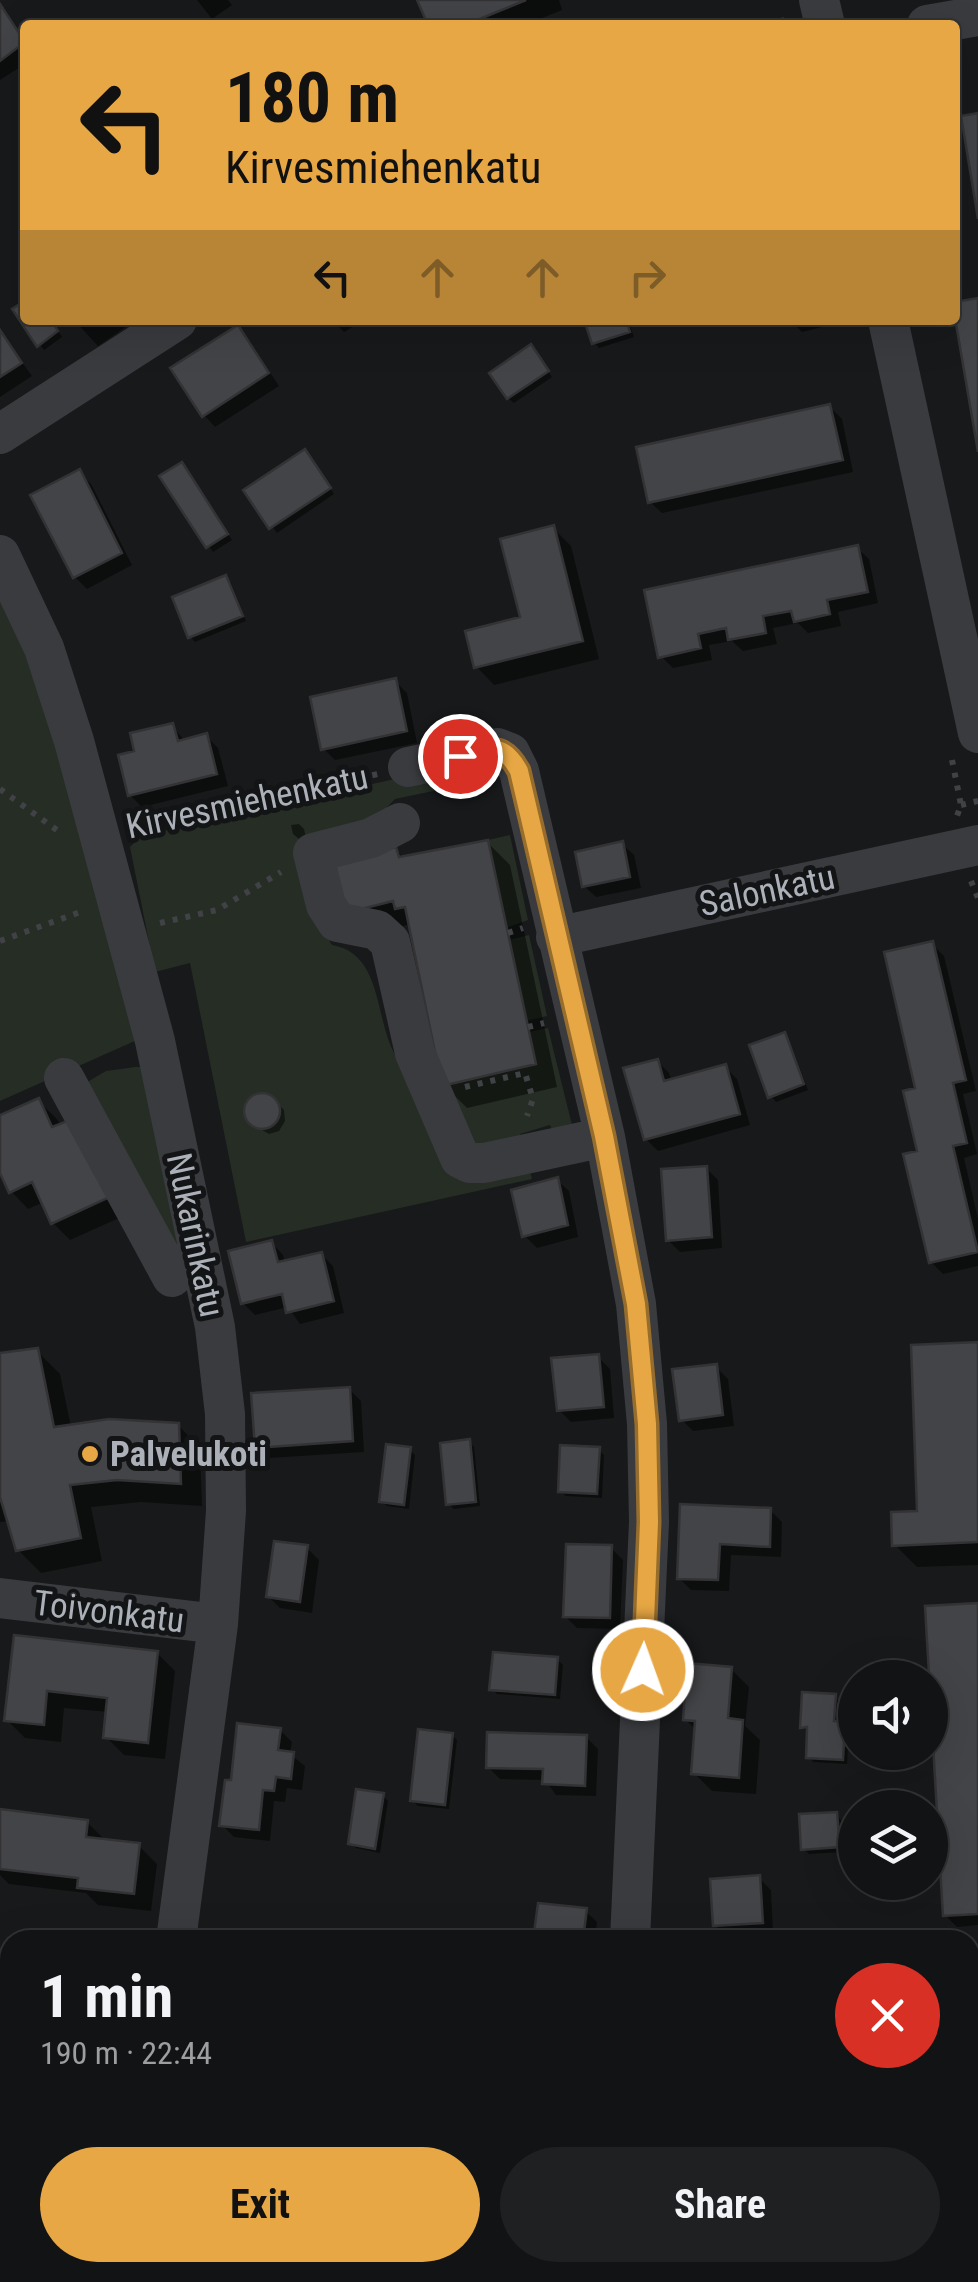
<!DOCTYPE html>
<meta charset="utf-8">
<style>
body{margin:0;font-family:"Roboto Condensed",sans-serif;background:#1f2022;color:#f1f3f6;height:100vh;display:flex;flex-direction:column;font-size:38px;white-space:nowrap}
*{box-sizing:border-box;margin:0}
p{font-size:32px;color:#9c9ea0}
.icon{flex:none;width:55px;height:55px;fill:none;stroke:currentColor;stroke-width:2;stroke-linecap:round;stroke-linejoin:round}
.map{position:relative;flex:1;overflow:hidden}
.drawer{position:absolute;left:0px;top:1930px;width:980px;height:352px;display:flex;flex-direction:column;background:#121314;border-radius:30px 30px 0 0;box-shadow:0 10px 40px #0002,0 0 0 2px #313234}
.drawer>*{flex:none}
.hud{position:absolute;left:20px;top:20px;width:940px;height:305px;border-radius:10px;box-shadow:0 10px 40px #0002,0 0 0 2px #313234;background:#e7a744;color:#111;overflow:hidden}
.controls{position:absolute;left:838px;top:1660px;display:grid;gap:20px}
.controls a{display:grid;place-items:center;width:110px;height:110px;border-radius:50%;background:#121314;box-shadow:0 10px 40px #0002,0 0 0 2px #313234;font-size:50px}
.pin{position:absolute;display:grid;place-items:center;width:85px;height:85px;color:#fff;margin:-42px;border:5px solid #fff;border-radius:50%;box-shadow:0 2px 10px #0007}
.me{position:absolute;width:110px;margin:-55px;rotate:2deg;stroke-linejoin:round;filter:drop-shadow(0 0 8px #0008)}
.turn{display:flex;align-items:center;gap:35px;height:210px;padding:0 40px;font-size:45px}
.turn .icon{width:130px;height:130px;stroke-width:2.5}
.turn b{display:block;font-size:70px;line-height:85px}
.lanes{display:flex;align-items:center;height:95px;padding:0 40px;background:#0003;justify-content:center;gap:50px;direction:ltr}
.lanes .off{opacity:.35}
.round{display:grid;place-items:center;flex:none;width:105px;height:105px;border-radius:52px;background:#1f2022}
.head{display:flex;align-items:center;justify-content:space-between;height:170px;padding:0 40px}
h1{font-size:60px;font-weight:700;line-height:75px}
.action{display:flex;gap:20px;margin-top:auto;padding:20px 40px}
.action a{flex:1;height:115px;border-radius:60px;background:#e7a744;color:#111;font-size:40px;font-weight:700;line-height:115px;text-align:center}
.action a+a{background:#1f2022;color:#f1f3f6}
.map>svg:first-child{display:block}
</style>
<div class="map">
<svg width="978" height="2282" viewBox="0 0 978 2282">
<rect width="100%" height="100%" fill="#18191a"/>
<!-- green -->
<path fill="#252d25" d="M0 587 35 667 137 1040 0 1101Z
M493 770 496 778 395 799 385 809 327 937 332 945C384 954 374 1021 396 1056 404 1068 430 1078 443 1086L535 1064 529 1032 548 1028 574 1133 555 1138 550 1125 520 1134 532 1179 246 1242 190 963 155 972 130 847 141 836 408 776 448 779Z
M510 835 528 920 506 928 488 840Z
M529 935 547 1016 526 1021 509 940Z
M135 1067H144L188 1266 84 1084 106 1071Z"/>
<!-- shadow -->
<path fill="#0007" d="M197 0H228L232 5 212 19Z
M420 0H559L562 10 525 25H430Z
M0 2 25 39V64L0 80Z
M25 304V320H51L62 337 44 350 15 310Z
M74 320H136L98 346Z
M332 320H364L344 332Z
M587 320H628L634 337 599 348 594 342Z
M790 320H839V323L802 332Z
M237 328 249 340 279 386 215 427 204 415Z
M0 332 32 376 0 397Z
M536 353 552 377 514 403 508 398Z
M830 407 842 419 853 472 662 513 650 502Z
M310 457 334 494 277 533 246 490Z
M187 470 232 540 213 552 163 477Z
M79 473 91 484 132 565 87 589 75 577 34 496Z
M553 528 571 546 599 659 494 685 477 667 523 619Z
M857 548 869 559 878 603 838 612 841 626 808 633 798 623 773 628 777 644 743 651 732 641 709 645 712 660 673 668 661 656 647 591Z
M226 578 231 583 246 621 195 642 190 636Z
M395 681 407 693 417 743 335 760 323 748Z
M172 726 185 741 206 736 218 748 228 786 142 807 130 795 137 753Z
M299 824 304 829 306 838 299 839 293 834 291 825Z
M487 842 510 865 557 1087 467 1108 444 1085 411 924 366 935 344 912 396 850 405 859Z
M622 844 634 855 641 888 596 897 584 886Z
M932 944 944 956 976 1091 963 1094 977 1154 964 1158 978 1219V1266L943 1274 931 1262 920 1153 918 1089Z
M784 1035 789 1040 808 1090 776 1102 771 1096Z
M658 1062 669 1073 672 1082 725 1067 737 1079 750 1125 658 1151 646 1139Z
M257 1096H270L284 1110 285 1121 279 1131 269 1134 252 1124 246 1114 247 1104Z
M38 1101 56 1118 128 1214 70 1240 53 1223 44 1202 28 1209 11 1191 0 1167V1118Z
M706 1168 718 1180 722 1248 680 1252 668 1240Z
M557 1180 569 1191 578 1237 537 1248 525 1236Z
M272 1243 283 1255 285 1263 321 1254 333 1266 344 1313 300 1324 288 1307 255 1315 243 1303Z
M978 1345V1565L917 1567 895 1545 920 1514Z
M37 1351 60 1374 71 1427 178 1425 200 1448 202 1506 141 1502 91 1507 102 1561 41 1573 18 1550 11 1521 0 1522V1356Z
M598 1357 610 1369 614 1418 571 1422 559 1410Z
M716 1367 728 1379 734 1426 693 1431 681 1419Z
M349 1389 361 1401 364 1452 269 1458 257 1446Z
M469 1442 474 1447 480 1506 454 1509 448 1504Z
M598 1449 604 1455 602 1498 566 1496 560 1491Z
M410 1450 415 1455 409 1509 387 1506 381 1501Z
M683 1506 770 1510 782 1522 781 1557 731 1555 729 1591 691 1590 679 1578Z
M307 1548 319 1560 312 1613 280 1608 268 1596Z
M611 1548 623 1560 620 1629 577 1628 565 1616Z
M978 1605V1925L957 1927 945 1915Z
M16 1638 157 1653 175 1671 165 1759 124 1755 106 1737 108 1712 64 1708 61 1742 25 1738 7 1720Z
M557 1659 563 1665 560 1699 497 1694 492 1689Z
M731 1669 749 1687 745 1726 760 1740 756 1794 712 1791 694 1773 697 1731 685 1719Z
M835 1697 840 1702 839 1724 849 1730 847 1764 814 1762 808 1757 809 1733 803 1727Z
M280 1730 292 1742 290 1754 305 1766 302 1790 287 1788 285 1802 274 1801 270 1841 234 1837 222 1825 233 1783Z
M452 1735 457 1740 449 1809 418 1806 412 1800Z
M586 1737 598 1749 596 1796 556 1795 545 1780 500 1779 488 1767Z
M383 1796 388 1801 380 1853 356 1848 350 1843Z
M0 1812 87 1822 105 1840 139 1846 157 1864 151 1911 98 1905 86 1893 9 1884 0 1875Z
M836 1814 841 1820 844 1852 809 1854 804 1849Z
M759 1878 771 1890 773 1934 727 1937 715 1925Z
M585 1911 597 1922 595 1940H536Z
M970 1999H978V2182L970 2183Z
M0 2122 10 2124 11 2282H0Z
M316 2272H365L364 2282H314Z
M826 2272H893L899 2282H832Z"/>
<!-- building -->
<path fill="#434447" stroke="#333336" stroke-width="2.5" d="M417 0H526L465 25H428Z
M0 4 25 42 0 61Z
M978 113V219L961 116Z
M978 298V452L955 318V302Z
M25 301V320H51L58 331 37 347 12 309Z
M584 320H626L630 332 592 344Z
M238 325 269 373 202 417 170 368Z
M0 330 22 363 0 377Z
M531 344 549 371 507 399 489 373Z
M830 404 843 460 648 503 636 447Z
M305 449 331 488 269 529 243 490Z
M182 462 228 534 206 548 159 476Z
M80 469 122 553 73 578 30 495Z
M554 525 583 641 474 668 465 631 520 617 500 539Z
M858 545 868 592 827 600 830 614 794 622 791 611 763 616 766 633 728 640 726 628 698 634 701 648 658 658 644 590Z
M226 575 243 616 188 638 172 597Z
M396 678 407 731 321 750 310 697Z
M173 723 178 741 207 733 217 774 128 796 118 755 134 751 130 733Z
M488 840 536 1064 442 1086 405 907 395 909 393 901 341 914 331 863 396 847 399 857Z
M623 841 630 877 582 887 575 852Z
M933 941 966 1080 953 1083 967 1143 953 1146 978 1252 929 1263 903 1154 917 1151 903 1091 915 1088 884 952Z
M785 1032 804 1084 768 1098 749 1045Z
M658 1059 664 1081 726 1064 740 1114 644 1140 623 1068Z
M244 1111a18 18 0 1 1 36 0a18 18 0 1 1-36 0Z
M39 1098 52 1127 75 1118 112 1196 51 1224 32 1182 9 1193 0 1173V1115Z
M707 1166 712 1237 666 1241 661 1169Z
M558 1177 568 1225 522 1237 511 1190Z
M272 1240 278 1262 322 1252 334 1301 286 1313 282 1294 241 1304 228 1251Z
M978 1342V1542L892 1546 891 1512 917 1511 911 1345Z
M38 1348 54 1427 109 1419 179 1423 181 1484 117 1480 70 1485 81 1538 16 1551 0 1497V1353Z
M599 1354 604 1407 557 1411 551 1358Z
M717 1364 723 1415 679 1421 672 1369Z
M350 1387 353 1441 255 1448 251 1393Z
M470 1439 476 1502 446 1505 440 1443Z
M386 1444 411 1447 404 1505 379 1502Z
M560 1445 600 1447 597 1494 558 1492Z
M680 1504 771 1508 770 1547 720 1544 718 1580 677 1579Z
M274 1541 308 1545 300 1602 266 1597Z
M566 1544 612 1545 610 1618 563 1617Z
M978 1603V1914L943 1916 925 1606Z
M14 1635 158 1651 148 1743 103 1738 107 1698 47 1691 44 1725 4 1721Z
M493 1652 558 1657 555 1695 489 1690Z
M687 1663 732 1667 728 1718 743 1720 739 1778 691 1774 695 1721 683 1720Z
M802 1692 836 1694 834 1721 845 1722 843 1760 806 1758 807 1727 800 1728Z
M237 1723 281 1728 278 1750 294 1752 291 1779 276 1777 274 1791 263 1790 259 1830 219 1826 225 1780H231Z
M418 1729 453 1733 445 1805 410 1801Z
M487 1732 587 1735 585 1786 542 1784 543 1769 486 1768Z
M356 1789 384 1793 375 1849 348 1844Z
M0 1809 88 1820 86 1837 140 1843 134 1894 77 1888 78 1878 0 1869Z
M837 1812 840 1847 801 1850 799 1814Z
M760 1875 763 1923 713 1926 710 1879Z
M538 1903 587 1908 583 1940H533Z
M978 1996V2207L976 2170 970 2171V1997Z
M0 2120 10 2121 0 2216Z
M313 2272H353L351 2282H312Z
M502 2272H551L564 2279 563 2282H497Z
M823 2272H884L890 2282H829Z"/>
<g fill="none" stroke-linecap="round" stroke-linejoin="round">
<!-- path -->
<path stroke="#404246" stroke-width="6" stroke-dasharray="5 8" stroke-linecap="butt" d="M767 25 788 19
M952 760 961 805 957 816
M0 789 61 833
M961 805 978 801
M131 828 378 774
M971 881 978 898
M160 923 217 910 281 872
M508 933 523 928
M0 941 83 911
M528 1027 544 1023
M465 1087 525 1073 533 1099 527 1116"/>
<!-- minor -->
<path stroke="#3a3b3f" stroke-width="40" d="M819 0 825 25
M927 25 978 16
M888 320 978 733
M0 434 177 320
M0 555 44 648 74 741 155 1041 215 1327 225 1414 226 1511 218 1624 176 1940
M408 767 497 748 510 753 519 771 605 1137 636 1304 647 1424 649 1522 630 1940
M400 823 371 838 313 853 326 905 337 922 377 930 390 942 415 1053 460 1158 470 1163H484L605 1137
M556 937 978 845
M64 1078 172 1277
M0 1598 218 1624
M0 2078 10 2079
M753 2272 761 2282
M281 2282 282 2272"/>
</g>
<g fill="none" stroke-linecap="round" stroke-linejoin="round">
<defs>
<path id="route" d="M460 756C490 750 502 740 519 771L604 1136 636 1304 647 1424 649 1522 643 1670"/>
</defs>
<!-- route casing -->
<use href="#route" stroke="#966d2c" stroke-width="25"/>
<!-- route -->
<use href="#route" stroke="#e7a744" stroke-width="18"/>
</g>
<!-- markers -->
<circle fill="#e7a744" stroke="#131415" stroke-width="4" cx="90" cy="1454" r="10"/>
<g text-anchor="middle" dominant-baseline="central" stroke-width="10" stroke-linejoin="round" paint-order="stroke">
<!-- street labels -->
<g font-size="35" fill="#acb1b9" stroke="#131415">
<text transform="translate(247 802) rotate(-12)">Kirvesmiehenkatu</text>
<text transform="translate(767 891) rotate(-12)">Salonkatu</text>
<text transform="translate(195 1235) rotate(78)">Nukarinkatu</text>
<text transform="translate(109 1612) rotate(7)">Toivonkatu</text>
</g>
<!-- poi labels -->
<g font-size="35" font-weight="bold" fill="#acb1b9" stroke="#131415" text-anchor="start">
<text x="110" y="1454">Palvelukoti</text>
</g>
</g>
</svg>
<div class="controls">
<a><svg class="icon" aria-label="sound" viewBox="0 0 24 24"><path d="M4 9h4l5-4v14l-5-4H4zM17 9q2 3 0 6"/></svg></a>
<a><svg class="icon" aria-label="layers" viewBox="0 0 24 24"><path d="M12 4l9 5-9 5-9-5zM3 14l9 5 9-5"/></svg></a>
</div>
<div class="pin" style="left:460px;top:756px;background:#d93025"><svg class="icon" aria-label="arrive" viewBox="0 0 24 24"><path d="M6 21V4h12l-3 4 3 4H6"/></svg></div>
<svg class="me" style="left:643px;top:1670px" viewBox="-20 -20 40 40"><circle r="17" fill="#e7a744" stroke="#fff" stroke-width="3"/><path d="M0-11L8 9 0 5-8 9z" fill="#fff"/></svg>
<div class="hud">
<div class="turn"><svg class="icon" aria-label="left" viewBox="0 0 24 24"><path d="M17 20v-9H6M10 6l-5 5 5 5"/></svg><div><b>180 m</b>Kirvesmiehenkatu</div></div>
<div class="lanes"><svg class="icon" aria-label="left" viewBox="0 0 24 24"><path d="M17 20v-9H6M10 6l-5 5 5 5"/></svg><svg class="icon off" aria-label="ahead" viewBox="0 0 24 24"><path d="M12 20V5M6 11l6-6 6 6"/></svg><svg class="icon off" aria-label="ahead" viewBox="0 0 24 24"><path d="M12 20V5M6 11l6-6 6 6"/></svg><svg class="icon off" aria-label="right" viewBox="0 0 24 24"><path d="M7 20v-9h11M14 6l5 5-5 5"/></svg></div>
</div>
<section class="drawer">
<div class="head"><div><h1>1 min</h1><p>190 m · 22:44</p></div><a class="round" style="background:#d93025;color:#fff"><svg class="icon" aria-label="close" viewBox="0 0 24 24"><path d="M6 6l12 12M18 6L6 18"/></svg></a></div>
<div class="action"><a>Exit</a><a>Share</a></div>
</section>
</div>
